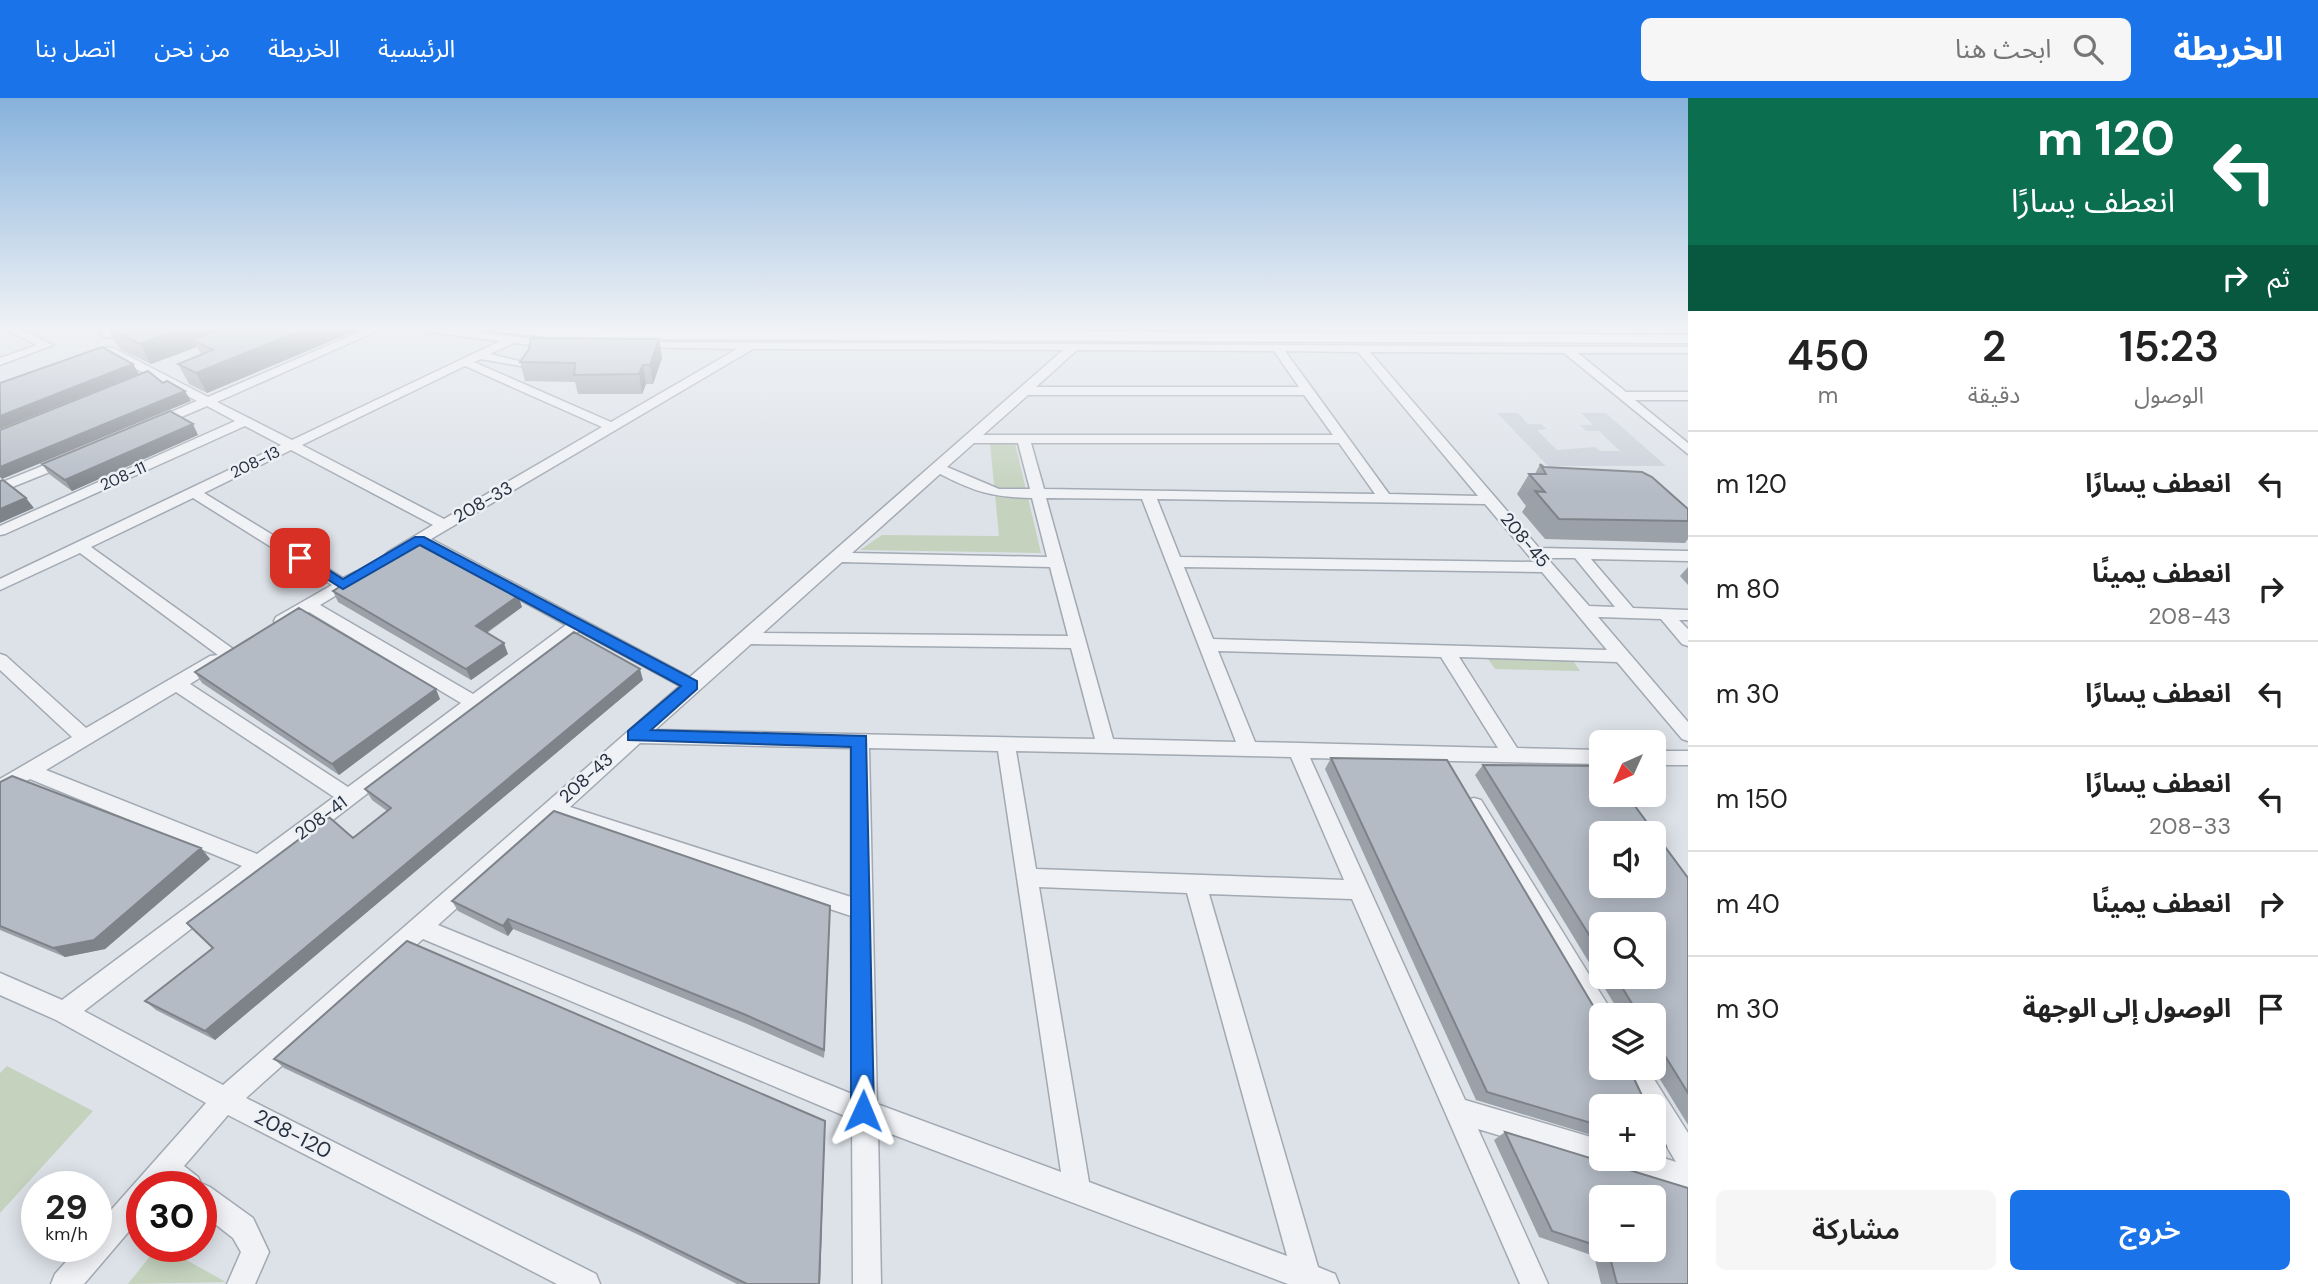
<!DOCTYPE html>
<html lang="ar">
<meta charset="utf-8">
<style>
body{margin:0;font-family:"DM Sans","Noto Sans Arabic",sans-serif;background:#f6f6f6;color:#222;direction:rtl;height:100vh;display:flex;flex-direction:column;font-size:26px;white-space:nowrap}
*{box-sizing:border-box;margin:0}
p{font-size:23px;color:#767676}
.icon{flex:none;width:38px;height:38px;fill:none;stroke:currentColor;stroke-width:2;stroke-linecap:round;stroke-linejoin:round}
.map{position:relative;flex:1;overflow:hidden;direction:ltr}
.side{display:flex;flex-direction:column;background:#fff;width:630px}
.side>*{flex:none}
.banner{background:#0b6e4f;color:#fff;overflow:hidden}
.needle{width:46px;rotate:225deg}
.fabs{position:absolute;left:1589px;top:632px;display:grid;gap:14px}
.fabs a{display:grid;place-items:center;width:77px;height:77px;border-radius:10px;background:#fff;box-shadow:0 4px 18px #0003;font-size:35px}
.speed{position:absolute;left:21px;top:1073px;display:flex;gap:14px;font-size:35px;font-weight:700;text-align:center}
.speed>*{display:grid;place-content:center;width:91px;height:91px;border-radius:50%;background:#fff;box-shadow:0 4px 18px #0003;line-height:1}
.speed small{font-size:18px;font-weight:400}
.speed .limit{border:10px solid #d22;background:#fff;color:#111}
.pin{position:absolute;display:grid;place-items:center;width:60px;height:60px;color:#fff;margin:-30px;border-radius:14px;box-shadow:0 4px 10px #0006}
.me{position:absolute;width:77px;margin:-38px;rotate:1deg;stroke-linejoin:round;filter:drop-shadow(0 0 5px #0008)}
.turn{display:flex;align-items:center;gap:24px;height:147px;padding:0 28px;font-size:32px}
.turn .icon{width:91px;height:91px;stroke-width:2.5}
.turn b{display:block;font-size:49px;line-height:60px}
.then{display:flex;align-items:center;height:66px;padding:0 28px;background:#0003;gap:14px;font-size:26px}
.eta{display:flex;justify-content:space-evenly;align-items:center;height:119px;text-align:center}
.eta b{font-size:42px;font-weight:600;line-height:49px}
.action{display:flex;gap:14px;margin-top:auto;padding:14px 28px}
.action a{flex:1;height:80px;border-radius:10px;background:#1a73e8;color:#fff;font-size:28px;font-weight:600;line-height:80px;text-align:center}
.action a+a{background:#f6f6f6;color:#222}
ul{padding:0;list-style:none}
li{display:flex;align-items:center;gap:21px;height:105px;padding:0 28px;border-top:2px solid #e0e0e0}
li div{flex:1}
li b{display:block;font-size:26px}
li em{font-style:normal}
header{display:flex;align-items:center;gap:42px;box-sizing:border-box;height:98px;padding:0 35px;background:#1a73e8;color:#fff}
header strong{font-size:33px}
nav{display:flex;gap:38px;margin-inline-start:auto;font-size:24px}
.search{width:490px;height:63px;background:#f6f6f6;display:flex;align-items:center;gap:18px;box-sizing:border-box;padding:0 24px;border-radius:10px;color:#767676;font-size:26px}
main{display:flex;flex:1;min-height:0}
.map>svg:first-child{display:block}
</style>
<header>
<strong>الخريطة</strong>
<div class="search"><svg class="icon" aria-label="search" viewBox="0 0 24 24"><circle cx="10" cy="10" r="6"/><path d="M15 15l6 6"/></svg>ابحث هنا</div>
<nav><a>الرئيسية</a><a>الخريطة</a><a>من نحن</a><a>اتصل بنا</a></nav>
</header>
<main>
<section class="side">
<div class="banner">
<div class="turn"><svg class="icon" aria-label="left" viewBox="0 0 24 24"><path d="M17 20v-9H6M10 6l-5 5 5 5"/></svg><div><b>120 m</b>انعطف يسارًا</div></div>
<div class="then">ثم<svg class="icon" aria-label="right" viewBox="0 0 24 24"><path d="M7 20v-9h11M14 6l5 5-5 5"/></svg></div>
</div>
<div class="eta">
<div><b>15:23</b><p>الوصول</p></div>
<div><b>2</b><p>دقيقة</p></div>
<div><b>450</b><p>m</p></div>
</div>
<ul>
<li><svg class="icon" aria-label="left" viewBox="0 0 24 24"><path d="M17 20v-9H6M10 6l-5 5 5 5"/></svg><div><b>انعطف يسارًا</b></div><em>120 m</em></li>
<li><svg class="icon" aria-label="right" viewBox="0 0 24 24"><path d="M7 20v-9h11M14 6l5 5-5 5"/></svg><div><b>انعطف يمينًا</b><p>208-43</p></div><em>80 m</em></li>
<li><svg class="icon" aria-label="left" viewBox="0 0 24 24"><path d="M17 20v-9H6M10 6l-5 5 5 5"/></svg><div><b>انعطف يسارًا</b></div><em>30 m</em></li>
<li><svg class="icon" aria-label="left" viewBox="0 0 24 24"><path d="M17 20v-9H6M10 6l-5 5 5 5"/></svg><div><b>انعطف يسارًا</b><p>208-33</p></div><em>150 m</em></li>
<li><svg class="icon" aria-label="right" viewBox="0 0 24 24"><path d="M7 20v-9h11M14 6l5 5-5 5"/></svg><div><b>انعطف يمينًا</b></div><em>40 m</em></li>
<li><svg class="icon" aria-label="arrive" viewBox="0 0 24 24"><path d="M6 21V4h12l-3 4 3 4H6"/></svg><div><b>الوصول إلى الوجهة</b></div><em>30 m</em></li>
</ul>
<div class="action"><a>خروج</a><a>مشاركة</a></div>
</section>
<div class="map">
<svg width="1688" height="1186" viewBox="0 0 1688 1186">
<rect width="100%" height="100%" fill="#dde2e8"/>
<!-- built -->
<path fill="#cbd1da" d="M1497 315H1518L1528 326H1541L1547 331 1537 332 1557 352 1595 349 1600 353H1620L1599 333H1586L1580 327H1593L1581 315H1606L1666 368H1548Z"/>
<!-- green -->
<path fill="#c4d2be" d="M990 345H1015L1041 455 860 452 882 437 999 438Z
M1486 558 1571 560 1580 573 1495 571Z
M7 968 93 1013 0 1115V975Z
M158 1148H161L226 1184 128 1186Z"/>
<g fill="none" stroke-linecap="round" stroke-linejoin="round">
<defs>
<path id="minor" d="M3 230H17L53 247 0 267V260L37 247Z
M106 230H117L115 234 141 230 116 240 102 238 100 236Z
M369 230H384L217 304 292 342 500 243 424 233 419 230H451L556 244 558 246 552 249 514 245 490 256 531 266V270L481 261 474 264 611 324 737 251 632 249V245L636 244 1688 249V255H1578L1626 294H1688V302H1635L1688 345V356L1564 255 1370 254 1539 450 1688 453V463L1591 461 1633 510 1688 512V522H1679L1688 531V548L1682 546 1661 521 1598 519 1688 624V643L1682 641 1617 564 1459 559 1517 650 1601 652V666L1310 660 1465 1002 1601 1042V1060H1654V1057L1676 1064 1654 1027V1008H1642L1621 970H1647L1688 1035V1094L1620 1073 1611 1069 1609 1065 1601 1068 1478 1031 1548 1186H1520L1352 801 1209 796 1318 1169 1335 1176 1339 1186H1288L878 1031 881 1186H853L852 1021 423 841 246 1000 596 1176 600 1186H557L228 1017 184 1068 198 1079 201 1085 210 1089 253 1120 269 1154 255 1186H227L241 1154 233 1140 201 1115V1088H142V1118L84 1186H51L55 1176 80 1148H96V1129L206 1005 56 922 0 897V875L62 902 242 768 30 681 0 698V681L72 639 0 572V556L6 558 86 630 210 558 218 557 80 455 0 492V481L281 347 245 328 5 436 0 437V428L235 323 207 308 158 329H150V323L197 303 108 256 86 264 80 261 82 259 105 250H113L208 299ZM753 251 1063 252 690 579 431 441ZM1077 252 1274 253 1299 289H1036ZM1285 253 1358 254 1478 398 1389 396ZM465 268 602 329 444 421 302 347ZM1028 297H1304L1333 337H983ZM974 345H1018L1030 391H999L947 369ZM1031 345H1339L1375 396 1044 391ZM291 352 433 427 388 454 385 457 388 460H398L420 447 566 527 473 596 320 507 365 480 368 477 365 474H355L343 480 204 395ZM940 376C975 394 992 399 1032 400L1047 459 852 455ZM193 400 332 487 276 519 274 523 276 527H288L309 514 461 605 348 689 190 586 222 566 223 560 233 559 235 555 233 551 91 449ZM1046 400 1142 401 1236 644 1113 641ZM1157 401 1485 406 1534 464 1180 459ZM1547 460H1575L1615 509 1589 508ZM842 464 1050 469 1068 538 763 535ZM1184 469 1542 474 1607 552 1213 541ZM579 533 680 588 223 987 84 913ZM751 546 1071 550 1095 641 655 632ZM1218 553 1441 559 1498 650 1255 644ZM176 594 334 699 257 756 46 672ZM640 645 851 650V799L570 709ZM869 650 998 653 1061 1074 877 1006ZM1016 653 1291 659 1344 782 1036 771ZM557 720 851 818 852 996 438 827ZM1039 789 1187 795 1287 1158 1089 1084Z
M67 358 74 362 72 365 0 394V385Z
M1654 653H1688V667H1654Z
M1474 700 1481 702 1609 909 1613 917H1601V928L1593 925 1467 714 1464 708 1467 702Z"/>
<path id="major" d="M490 230 1688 237V245L647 241 549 239 497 234Z"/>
</defs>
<!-- minor casing -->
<use href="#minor" stroke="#a2a9b2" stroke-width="3"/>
<!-- major casing -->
<use href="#major" stroke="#9ca6b4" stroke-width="3"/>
<!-- minor -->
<use href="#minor" fill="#f0f2f6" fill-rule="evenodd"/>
<!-- major -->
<use href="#major" fill="#fff" fill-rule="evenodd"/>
</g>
<!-- wall -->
<path fill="#9ba1a9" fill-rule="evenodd" d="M107 230H360V231L207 295 189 286 178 266 201 257 197 249 151 266 121 252Z
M659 241 662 260 653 286H646L642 296H578L575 284 525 283 520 264Z
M198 337 72 393 49 376 42 366Z
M1540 366 1544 369 1688 411V441L1685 445 1545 441 1522 414 1526 408 1517 396 1529 376H1535Z
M1688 469V487L1680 478Z
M333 493 518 498 522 509 487 535 508 556 471 582 338 504Z
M195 574 440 601 339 677 202 585Z
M643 582 215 942 156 912 145 903 387 713 372 702 365 691Z
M1331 660 1601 1008V1040L1476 1002 1325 671Z
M1483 667 1688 780V1027L1653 970 1654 917H1621L1475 677ZM1601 826 1654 878H1601Z
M0 684 201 750 210 761 105 851 65 859 0 832Z
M452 803 830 808 824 960 747 926 513 831 508 838 458 813Z
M274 961 825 1031 820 1186H737L643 1139 284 970Z
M1505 1034 1688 1090V1186H1601L1594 1158 1539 1139 1494 1042ZM1601 1099H1654V1152H1601Z
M1654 1044 1666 1048 1654 1055Z"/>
<!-- shaded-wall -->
<path fill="#7e838a" d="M185 230H249L193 242 197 249 151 266 140 246Z
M307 230 360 231 207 295 196 275Z
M659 241 662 260 653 286 650 267Z
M133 266 139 276 0 331V318Z
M643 267 646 286 642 296 639 276Z
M185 293 191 303 2 381 0 379V369Z
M193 326 198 337 72 393 65 382Z
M26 400 34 410 0 425V411Z
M518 498 522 509 480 539 476 528Z
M504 545 508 556 471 582 466 571Z
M640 571 643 582 215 942 205 933Z
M436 591 440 601 339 677 332 666Z
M201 750 210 761 105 851 65 859 53 850Z
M830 808V817L824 960V952Z
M508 821 513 831 508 838 503 828Z
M825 1023 820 1186H819Z"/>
<!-- building -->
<path fill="#b4bbc5" stroke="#7e838a" stroke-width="2" fill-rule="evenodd" d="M115 230H185L140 246 110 232Z
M223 230H307L196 275 178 266 213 252 193 242Z
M531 240 659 241 650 267H643L639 276 574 277 575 265 520 264 529 251Z
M102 249 133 266 0 318V285Z
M148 273 163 285 167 283 185 293 0 369V332Z
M170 313 193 326 65 382 42 366Z
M1540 366 1544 369 1642 374 1652 379 1688 411V423L1559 421 1535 393 1545 394 1529 376H1546Z
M3 382 26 400 0 411V383Z
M414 444 518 498 476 528 504 545 466 571 333 493Z
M299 510 436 591 332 666 195 574Z
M574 534 640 571 205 933 145 903 213 850 187 825 329 719 353 740 391 710 365 691Z
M1331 660 1447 662 1601 921V970H1629L1647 1008H1601V1028L1487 994Z
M1483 667 1601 668V696H1626L1688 780V995L1654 940V917H1639L1615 878H1654V826H1601V856ZM1601 735H1654V788H1601Z
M12 678 201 750 94 842 53 850 0 828V684Z
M554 713 830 808 824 952 746 917 508 821 503 828 452 803Z
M407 843 825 1023 819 1186H747L639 1133 274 961Z
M1654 1022 1666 1048 1654 1044Z
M1505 1034 1688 1090V1186H1617L1608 1152H1654V1099H1601V1149L1552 1133Z"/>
<!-- sky -->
<linearGradient id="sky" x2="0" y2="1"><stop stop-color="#87b2dc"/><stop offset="0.58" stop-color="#f0f2f5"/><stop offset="1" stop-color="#f0f2f5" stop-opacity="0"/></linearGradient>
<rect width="1688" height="396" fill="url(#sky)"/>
<!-- route -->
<path fill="#1a73e8" stroke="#114b97" stroke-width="2" d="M415 439H424L697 583V591L651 632 866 638 874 1013 871 1022 863 1025 855 1022 851 1013V649L628 642V633L681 588 420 447 343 491 293 460 305 457 343 481Z"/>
<g text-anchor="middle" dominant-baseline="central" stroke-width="5" stroke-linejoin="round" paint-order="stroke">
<!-- far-street labels -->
<g font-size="16" fill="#26303f" stroke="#edf1f6">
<text transform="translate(255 364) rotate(-26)">208-13</text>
<text transform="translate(123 378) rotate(-24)">208-11</text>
</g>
<!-- street labels -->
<g font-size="18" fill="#26303f" stroke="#edf1f6">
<text transform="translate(483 404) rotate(-30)">208-33</text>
<text transform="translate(1525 442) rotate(50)">208-45</text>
<text transform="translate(586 680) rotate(-42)">208-43</text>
<text transform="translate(321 720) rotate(-37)">208-41</text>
</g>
<!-- near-street labels -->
<g font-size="21" fill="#26303f" stroke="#edf1f6">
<text transform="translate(293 1036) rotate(27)">208-120</text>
</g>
</g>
</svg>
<div class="fabs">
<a><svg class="needle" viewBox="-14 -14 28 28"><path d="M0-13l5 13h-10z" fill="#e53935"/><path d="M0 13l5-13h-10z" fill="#767676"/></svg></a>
<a><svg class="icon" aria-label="sound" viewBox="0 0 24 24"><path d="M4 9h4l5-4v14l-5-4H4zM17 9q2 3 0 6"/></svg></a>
<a><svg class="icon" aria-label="search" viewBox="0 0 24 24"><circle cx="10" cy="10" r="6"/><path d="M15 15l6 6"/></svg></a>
<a><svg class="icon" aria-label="layers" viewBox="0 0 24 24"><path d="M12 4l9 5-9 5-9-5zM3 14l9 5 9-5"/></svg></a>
<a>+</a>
<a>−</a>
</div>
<div class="speed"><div>29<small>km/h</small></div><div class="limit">30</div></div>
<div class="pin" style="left:300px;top:460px;background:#d93025"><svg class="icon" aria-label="arrive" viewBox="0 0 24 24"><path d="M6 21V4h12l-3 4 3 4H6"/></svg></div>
<svg class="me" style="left:863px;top:1013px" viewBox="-20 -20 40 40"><path d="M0-17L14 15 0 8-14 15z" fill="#1a73e8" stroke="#fff" stroke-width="4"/></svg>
</div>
</main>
